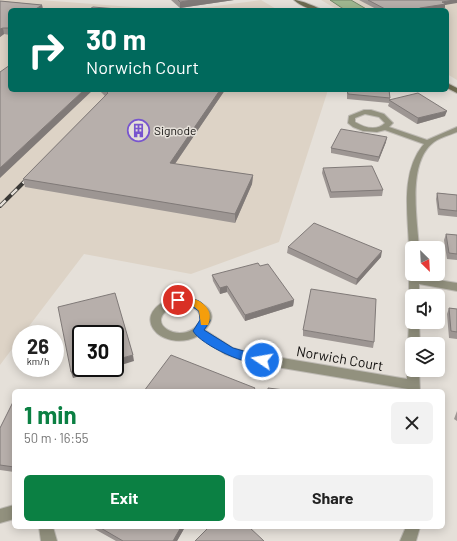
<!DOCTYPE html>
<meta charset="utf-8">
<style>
body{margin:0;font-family:Barlow,sans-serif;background:#f2f2f2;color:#222;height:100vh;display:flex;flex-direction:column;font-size:15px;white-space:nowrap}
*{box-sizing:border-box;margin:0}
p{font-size:13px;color:#767676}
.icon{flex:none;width:22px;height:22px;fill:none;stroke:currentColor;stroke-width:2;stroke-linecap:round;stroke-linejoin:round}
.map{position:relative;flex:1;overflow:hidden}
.drawer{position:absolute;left:12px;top:389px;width:433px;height:140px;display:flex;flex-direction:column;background:#fff;border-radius:6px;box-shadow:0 2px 10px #0003}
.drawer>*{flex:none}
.guide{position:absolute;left:8px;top:8px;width:441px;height:84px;border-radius:6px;box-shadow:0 2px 10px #0003;background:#00695c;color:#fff;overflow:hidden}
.needle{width:26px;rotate:156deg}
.controls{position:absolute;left:405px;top:241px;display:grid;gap:8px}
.controls a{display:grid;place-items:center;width:40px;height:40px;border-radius:6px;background:#fff;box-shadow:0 2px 10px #0003;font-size:20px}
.speed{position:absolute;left:12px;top:325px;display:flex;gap:8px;font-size:20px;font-weight:700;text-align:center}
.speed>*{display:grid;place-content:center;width:52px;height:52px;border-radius:50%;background:#fff;box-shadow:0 2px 10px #0003;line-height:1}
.speed small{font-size:10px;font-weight:400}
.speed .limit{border:2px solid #111;border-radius:6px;background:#fff;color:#111}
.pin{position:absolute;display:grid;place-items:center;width:34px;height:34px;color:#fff;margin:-17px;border:2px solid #fff;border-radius:50%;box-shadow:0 1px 4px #0007}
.me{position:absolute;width:44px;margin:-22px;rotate:282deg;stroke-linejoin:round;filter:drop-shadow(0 0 3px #0008)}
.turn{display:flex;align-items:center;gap:14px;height:84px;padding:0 12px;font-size:18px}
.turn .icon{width:52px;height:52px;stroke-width:2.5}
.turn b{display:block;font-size:28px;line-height:34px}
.round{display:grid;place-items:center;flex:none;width:42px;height:42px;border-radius:6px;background:#f2f2f2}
.headline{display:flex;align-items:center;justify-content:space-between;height:68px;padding:0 12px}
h1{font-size:24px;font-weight:700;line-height:30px;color:#0b8043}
.action{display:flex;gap:8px;margin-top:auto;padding:8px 12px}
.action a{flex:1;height:46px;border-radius:6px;background:#0b8043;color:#fff;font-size:16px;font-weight:700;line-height:46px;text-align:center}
.action a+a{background:#f2f2f2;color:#222}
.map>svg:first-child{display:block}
</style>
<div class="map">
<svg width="457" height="541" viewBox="0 0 457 541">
<rect width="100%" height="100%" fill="#e5e0d9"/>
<!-- built -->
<path fill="#ddd3c6" d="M0 0H40L172 10H10V90H328L279 242 191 274 84 254 23 334H21V337L0 365Z
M261 0 278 10H186Z
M321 0H457V80L447 74V10H338Z"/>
<!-- water -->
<path fill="#9fb790" stroke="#758569" d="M330 0H351L368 10H345Z"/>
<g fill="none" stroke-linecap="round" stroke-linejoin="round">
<defs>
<path id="street" d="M371 110 384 114 393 123 389 127 427 140 457 127V132C450 135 441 137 434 142 407 162 417 218 419 248H412V251L409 248C408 214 400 172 424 144L385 130 377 132 363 131 353 127 348 123 349 116 364 110ZM365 114 379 117 385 123C377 131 365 128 355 122V118Z
M412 271V274H419V277L457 283V291L419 284V296H412V299H410L409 296V274Z
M178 296C195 298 225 309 205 330L233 348 247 352 407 379V370L409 367 412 366V370H419L420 391H408V389L247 362 225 354 198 336C161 355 123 312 178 296ZM179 304C189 305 200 308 201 319 188 350 133 322 179 304Z
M410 319H412V322H419L420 344H412V348L408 344 409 322Z
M14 505V519L0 523V509Z
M39 527H53L57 541H41Z
M406 527H420L416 541H400Z"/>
<path id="secondary" d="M294 0C300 0 317 7 322 10 311 10 302 7 294 0Z
M447 83 457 88V93L447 88Z"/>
</defs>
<!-- street casing -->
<use href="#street" stroke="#bfbbb5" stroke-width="2"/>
<!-- secondary casing -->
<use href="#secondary" stroke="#bfbbb5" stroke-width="2"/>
<!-- street -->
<use href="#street" fill="#92917e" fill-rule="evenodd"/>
<!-- secondary -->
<use href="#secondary" fill="#6d6b50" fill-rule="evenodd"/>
<defs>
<path id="rail" d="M0 206 32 174"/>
</defs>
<!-- rail casing -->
<use href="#rail" stroke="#3b3936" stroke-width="4"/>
<!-- rail -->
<use href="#rail" stroke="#e5e0d9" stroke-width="2.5" stroke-dasharray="8" stroke-linecap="butt"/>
</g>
<!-- wall -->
<path fill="#9d9693" d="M171 0H234L180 8Z
M359 0H457L445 5V8L432 10H378Z
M0 1 42 5 43 10H10V35L4 34 0 37Z
M99 90H225L175 164 253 175 252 184 235 223 25 187 23 179 105 96Z
M347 90H389L390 98V100L445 116 417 124 388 106 389 103 347 99Z
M386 142 378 162 331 153V148Z
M323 168 383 190 382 196 330 198 322 173Z
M437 193 457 195V217L438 215 436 199Z
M446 234 457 235V260L447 259 444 240Z
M288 247 381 257 356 285 287 253Z
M260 266 294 300 293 306 245 321 227 292 220 294 213 281 212 275Z
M449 308 457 309V339L449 338 447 314Z
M303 330 374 342 373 348 303 336Z
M14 402V472L0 470V428Z
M457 411V421L454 419Z
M91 527H185L177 541H116Z"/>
<!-- shaded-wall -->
<path fill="#807a78" d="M192 0H234L180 8V2Z
M454 0H457V3L445 5V8L432 10H417L420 8 442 2Z
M42 5 43 10H34Z
M3 28 4 34 0 37V29Z
M84 90H93L0 178V168Z
M220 90H225L170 171V163Z
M447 111 445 116 417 124 418 118Z
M387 137 386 142 378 162 379 157Z
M253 175 252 184 235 223V214Z
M382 251 381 257 356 285 357 279Z
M227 286V292L220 294V288Z
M294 300 293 306 245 321V315Z
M133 355 134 361 115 367V360Z
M86 368H110L73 378 71 372Z
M181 527H185L177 541H173Z"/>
<!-- building -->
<path fill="#b7afab" stroke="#807a78" d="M178 0H192L180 2Z
M368 0H454L442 2 446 4 420 8 417 10H387Z
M0 1 42 5 34 10H10V28H3L0 29Z
M93 7 129 10H88Z
M10 65V90H84L0 168V72Z
M105 90H220L170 163 253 175 235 214 23 179 108 93Z
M347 90H389L390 98 348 94Z
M418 93 447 111 418 118 389 100Z
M341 129 387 137 379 157 331 148Z
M372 166 383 190 331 192 323 168Z
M437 193 457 195V211L439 209Z
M314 223 382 251 357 279 288 247Z
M446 234 457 235V254L449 253Z
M258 263 260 266 268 264 294 300 245 315 227 286 220 288 212 275Z
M311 289 376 299 374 342 303 330Z
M115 293 133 355 115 360V334H81V368H86L71 372 58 307Z
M449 308 457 309V332L451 331Z
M171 355 255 388 253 391H144Z
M268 388 293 391H268Z
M13 402H14V467L0 465V428Z
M99 527H181L173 541H123Z
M209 527H249L264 541H195Z"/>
<!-- route -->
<path fill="#1a73e8" stroke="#114b97" d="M178 297C197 299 206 299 210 321L204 330 233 348 265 357 267 360 265 363C250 368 201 345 193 331L200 320 199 311 190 305 174 303 173 300 174 298Z"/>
<!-- slow -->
<path fill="#f59e0b" d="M194 299C205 302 214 313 208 325H201L199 311 189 302Z"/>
<!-- icons -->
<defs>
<symbol id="building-ring" viewBox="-11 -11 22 22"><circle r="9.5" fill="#e5e0d9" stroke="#7855ce" stroke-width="1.5"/><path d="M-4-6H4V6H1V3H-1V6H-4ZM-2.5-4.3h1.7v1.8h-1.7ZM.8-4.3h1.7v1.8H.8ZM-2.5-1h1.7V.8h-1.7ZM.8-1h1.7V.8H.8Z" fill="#7855ce"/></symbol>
</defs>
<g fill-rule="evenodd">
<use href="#building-ring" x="126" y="118" width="25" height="25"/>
</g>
<g text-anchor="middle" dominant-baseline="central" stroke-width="3" stroke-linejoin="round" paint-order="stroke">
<!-- far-poi labels -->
<g font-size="12" fill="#13110f" stroke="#e5e0d9" text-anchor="start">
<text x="154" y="130">Signode</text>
</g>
<!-- street labels -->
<g font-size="14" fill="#13110f" stroke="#e5e0d9">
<text transform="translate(340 358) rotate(10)">Norwich Court</text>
</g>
</g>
</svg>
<div class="controls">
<a><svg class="needle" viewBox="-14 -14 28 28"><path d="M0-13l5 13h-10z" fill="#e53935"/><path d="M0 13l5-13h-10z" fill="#767676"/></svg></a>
<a><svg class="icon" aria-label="sound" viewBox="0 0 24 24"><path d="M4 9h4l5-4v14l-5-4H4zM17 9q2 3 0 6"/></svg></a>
<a><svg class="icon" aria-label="layers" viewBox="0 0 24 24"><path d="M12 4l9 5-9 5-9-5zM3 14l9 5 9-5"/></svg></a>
</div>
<div class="speed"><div>26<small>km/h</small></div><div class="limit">30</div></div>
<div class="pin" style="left:178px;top:300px;background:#d93025"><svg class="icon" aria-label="arrive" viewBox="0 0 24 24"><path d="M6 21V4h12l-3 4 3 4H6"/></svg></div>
<svg class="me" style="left:262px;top:360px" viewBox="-20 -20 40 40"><circle r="17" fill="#1a73e8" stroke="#fff" stroke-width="3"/><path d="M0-11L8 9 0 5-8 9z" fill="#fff"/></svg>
<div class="guide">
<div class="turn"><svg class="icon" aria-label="right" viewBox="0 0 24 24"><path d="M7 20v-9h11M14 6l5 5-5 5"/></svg><div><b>30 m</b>Norwich Court</div></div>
</div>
<section class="drawer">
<div class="headline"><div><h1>1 min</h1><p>50 m · 16:55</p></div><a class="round"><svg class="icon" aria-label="close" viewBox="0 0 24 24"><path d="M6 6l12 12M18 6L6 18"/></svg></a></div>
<div class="action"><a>Exit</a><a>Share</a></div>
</section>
</div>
